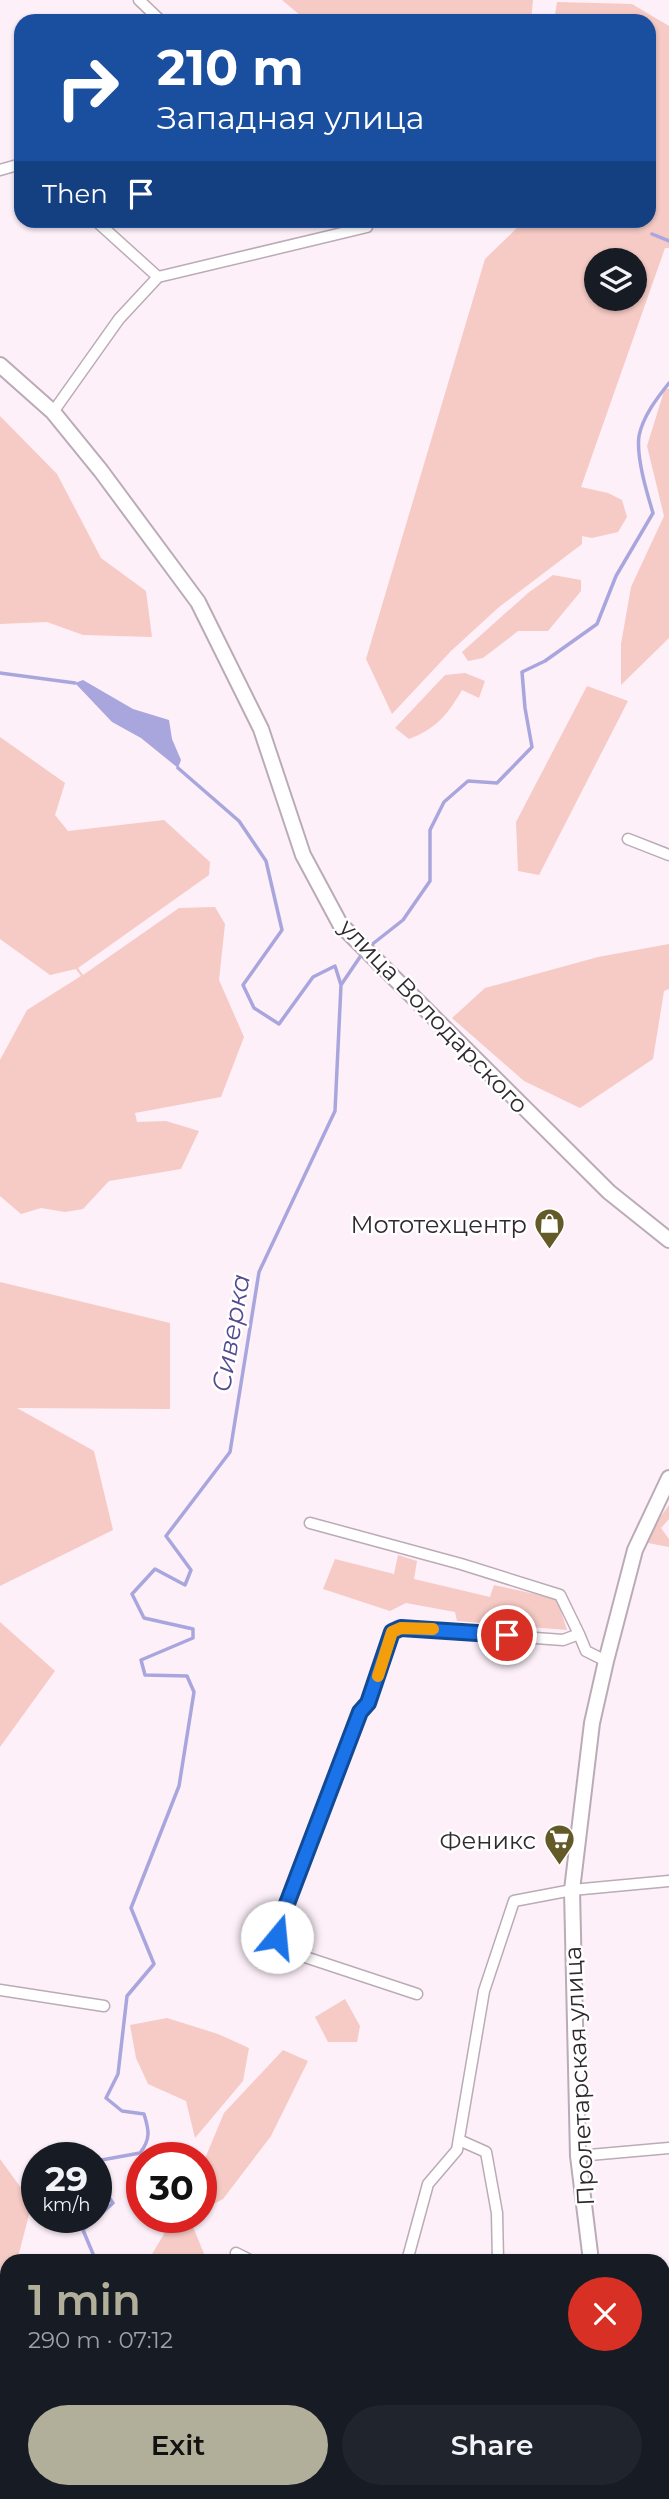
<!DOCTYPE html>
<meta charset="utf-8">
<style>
body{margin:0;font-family:Montserrat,sans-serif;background:#20242c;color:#f1f3f6;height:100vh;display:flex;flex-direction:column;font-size:26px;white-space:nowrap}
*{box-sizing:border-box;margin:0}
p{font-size:23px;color:#9ea1a6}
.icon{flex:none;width:38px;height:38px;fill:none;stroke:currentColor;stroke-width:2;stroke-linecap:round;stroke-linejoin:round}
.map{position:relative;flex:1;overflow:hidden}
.sheet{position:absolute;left:0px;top:2254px;width:670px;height:245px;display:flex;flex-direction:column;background:#171b24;border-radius:21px 21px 0 0;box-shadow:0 2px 5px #0004}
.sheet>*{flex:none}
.guide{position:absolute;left:14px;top:14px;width:642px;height:214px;border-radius:21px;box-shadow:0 2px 5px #0004;background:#1a4fa0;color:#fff;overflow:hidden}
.controls{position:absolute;left:584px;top:248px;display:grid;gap:14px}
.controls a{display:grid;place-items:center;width:63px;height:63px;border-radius:50%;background:#171b24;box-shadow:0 2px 5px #0004;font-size:35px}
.speed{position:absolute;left:21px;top:2142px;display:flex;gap:14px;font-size:35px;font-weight:700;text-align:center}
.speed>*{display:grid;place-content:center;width:91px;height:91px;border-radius:50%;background:#171b24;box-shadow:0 2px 5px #0004;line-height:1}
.speed small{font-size:18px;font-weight:400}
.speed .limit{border:10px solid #d22;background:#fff;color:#111}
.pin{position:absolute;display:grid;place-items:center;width:60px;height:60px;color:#fff;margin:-30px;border:4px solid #fff;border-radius:50%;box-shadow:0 2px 7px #0007}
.me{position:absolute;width:77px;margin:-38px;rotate:17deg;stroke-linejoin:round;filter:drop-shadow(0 0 5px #0008)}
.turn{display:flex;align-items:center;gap:24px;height:147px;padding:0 28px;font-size:32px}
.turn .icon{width:91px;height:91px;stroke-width:2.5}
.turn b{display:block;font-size:49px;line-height:60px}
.then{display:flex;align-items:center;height:66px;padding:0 28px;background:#0003;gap:14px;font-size:26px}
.round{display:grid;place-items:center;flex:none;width:74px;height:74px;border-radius:37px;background:#20242c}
.summary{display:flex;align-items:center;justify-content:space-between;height:119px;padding:0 28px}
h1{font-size:42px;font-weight:600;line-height:52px;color:#b1ae99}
.primary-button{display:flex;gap:14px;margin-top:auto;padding:14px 28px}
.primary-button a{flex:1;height:80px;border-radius:42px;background:#b1ae99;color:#111;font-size:28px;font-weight:600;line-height:80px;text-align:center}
.primary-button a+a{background:#20242c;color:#f1f3f6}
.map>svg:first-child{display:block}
</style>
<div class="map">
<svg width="669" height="2499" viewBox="0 0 669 2499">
<rect width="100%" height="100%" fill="#fdf0f9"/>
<!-- green -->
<path fill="#f6cac5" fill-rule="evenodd" d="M282 0H533L531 21H307Z
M557 2 632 4 669 26V248H665L581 487 608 493 622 500 627 517 618 532 592 538 582 536V544L499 607 451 651 392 714 366 659 485 259 518 227 519 221 649 220V21H554ZM597 261H635V299H597Z
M665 388 669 389V638L621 685V644L631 587 664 516 647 446Z
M0 416 57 474 101 558 146 591 152 637 83 635 47 622 0 624Z
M553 575 581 580V591L548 631H518L483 658 468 661 462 652 528 593Z
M465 673 485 681 479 698 462 690C448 714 436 729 409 739L395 728 445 675Z
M587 686 628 701 539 875 518 871 516 822Z
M0 737 65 783 55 815 68 831 164 820 210 862 209 875 78 968 83 975 179 908 215 907 225 924 219 980 244 1037 221 1097 135 1113 137 1122 166 1121 199 1131 181 1169 109 1181 83 1209 65 1212 41 1208 21 1214 0 1196V1060L27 1010 81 976 76 969 50 975 0 939Z
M669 944V989L664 991 653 1059 580 1108 524 1081 452 1018 485 988 598 957Z
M0 1282 170 1323V1409L17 1408 94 1451 113 1530 0 1586Z
M669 1505V1519L661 1528 669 1539V1547L648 1543 658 1520Z
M398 1555 417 1561 414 1579 490 1597 494 1585 557 1599 567 1630 457 1621 455 1612 406 1603 390 1611 323 1589 335 1559 394 1574Z
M0 1622 55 1671 0 1747Z
M345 1999 360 2026 357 2042H328L315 2017Z
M167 2018 218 2034 249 2048 243 2081 195 2138 186 2101 148 2084 136 2058 130 2025Z
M283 2050 308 2061 271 2136 223 2199 201 2211V2168L224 2113Z
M0 2159 32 2203 17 2261H7V2300L0 2328Z
M174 2217H189L207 2261H148Z
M30 2492H93L90 2499H29Z"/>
<!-- water -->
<path fill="#a9a6de" d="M83 680 133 709 169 720 172 739 181 760 178 768 141 738 112 722 75 683Z"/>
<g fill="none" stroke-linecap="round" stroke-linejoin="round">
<!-- stream -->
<path stroke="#a9a6de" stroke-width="3.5" d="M652 234 669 241
M0 673 75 683
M178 768 239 821 266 861 282 930 243 985 254 1008 279 1024 313 977 335 966 341 985
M370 946 403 920 430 881V830L444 802 468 781 497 783 532 747 525 708 522 672 545 661 597 624 616 576 653 513C647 493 636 457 639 436 643 416 657 398 669 383
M96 2161 140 2153C151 2139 149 2130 144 2114L122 2111 106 2098 118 2074 127 1996 154 1964 131 1908 179 1786 194 1692 187 1676 145 1675 141 1660 193 1638V1629L144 1618 132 1594 155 1569 185 1585 191 1570 166 1536 230 1452 259 1272 335 1111 341 985 364 951
M96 2261 83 2230 113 2203 108 2196 96 2193
M0 2400 7 2396"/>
<defs>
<path id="street" d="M139 0 161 21
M0 170 21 164
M95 220 158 277
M53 412 119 319 158 277 367 227 361 220
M628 839 669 855
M310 1523 461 1564 560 1595 579 1634
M0 1990 104 2006
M417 1994 293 1953 277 1937 280 1922 360 1712 368 1704 392 1632 401 1628 563 1640 579 1634 586 1651 606 1661
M459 2140 486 2152 497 2213 498 2261
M578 2156 669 2148
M236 2253 252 2261
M407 2261 428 2184 457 2150 484 1991 514 1901 572 1890 669 1881
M663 2345 669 2344
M200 2492V2499
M386 2492V2499"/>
<path id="secondary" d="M0 365 53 412 101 471 198 602 261 729 303 855 340 924 609 1192 669 1240
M591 2261 578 2156 572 1890 592 1723 606 1661 635 1550 669 1478
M616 2492 617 2499"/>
</defs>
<!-- street casing -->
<use href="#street" stroke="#bbabb7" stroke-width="13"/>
<!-- secondary casing -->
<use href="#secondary" stroke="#bbabb7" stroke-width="18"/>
<!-- street -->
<use href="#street" stroke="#fff" stroke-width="10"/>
<!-- secondary -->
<use href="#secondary" stroke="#fff" stroke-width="14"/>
</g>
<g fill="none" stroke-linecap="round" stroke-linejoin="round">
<defs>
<path id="route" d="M277 1937 280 1922 360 1712 368 1703 392 1632 401 1628 507 1635"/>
</defs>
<!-- route casing -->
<use href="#route" stroke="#114b97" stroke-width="18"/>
<!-- route -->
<use href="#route" stroke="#1a73e8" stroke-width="12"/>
<!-- slow -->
<path stroke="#f59e0b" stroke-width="12" d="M378 1676 392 1632 401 1628 433 1629"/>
</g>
<!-- icons -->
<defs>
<symbol id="shop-pin" viewBox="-11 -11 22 30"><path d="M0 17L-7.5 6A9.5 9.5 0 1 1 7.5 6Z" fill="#635a27" stroke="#fff"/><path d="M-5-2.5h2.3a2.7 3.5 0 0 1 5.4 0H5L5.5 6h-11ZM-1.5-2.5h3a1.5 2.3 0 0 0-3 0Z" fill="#fff"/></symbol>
<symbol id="supermarket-pin" viewBox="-11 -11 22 30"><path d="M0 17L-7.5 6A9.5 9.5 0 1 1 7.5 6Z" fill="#635a27" stroke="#fff"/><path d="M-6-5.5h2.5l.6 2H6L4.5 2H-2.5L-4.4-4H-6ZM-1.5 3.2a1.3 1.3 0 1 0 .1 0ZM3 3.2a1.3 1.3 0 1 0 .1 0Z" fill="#fff"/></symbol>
</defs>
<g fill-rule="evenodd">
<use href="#shop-pin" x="532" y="1206" width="35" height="47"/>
<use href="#supermarket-pin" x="542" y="1822" width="35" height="47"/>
</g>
<g text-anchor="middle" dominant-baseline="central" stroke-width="5" stroke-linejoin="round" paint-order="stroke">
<!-- street labels -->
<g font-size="24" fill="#302a2e" stroke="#fff">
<text transform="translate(434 1016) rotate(46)">улица Володарского</text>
<text transform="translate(579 2076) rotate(-93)">Пролетарская улица</text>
</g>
<!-- poi labels -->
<g font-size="24" fill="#302a2e" stroke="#fff" text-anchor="end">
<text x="527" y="1224">Мототехцентр</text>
<text x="536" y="1840">Феникс</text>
</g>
<!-- water labels -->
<g font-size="26" font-style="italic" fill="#534b90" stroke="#fff">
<text transform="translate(231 1333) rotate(-80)">Сиверка</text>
</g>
</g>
</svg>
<div class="controls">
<a><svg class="icon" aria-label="layers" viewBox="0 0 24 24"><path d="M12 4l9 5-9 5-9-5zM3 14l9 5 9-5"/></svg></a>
</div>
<div class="speed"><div>29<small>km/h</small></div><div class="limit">30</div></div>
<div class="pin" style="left:507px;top:1635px;background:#d93025"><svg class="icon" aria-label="arrive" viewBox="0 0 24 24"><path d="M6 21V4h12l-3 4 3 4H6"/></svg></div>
<svg class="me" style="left:277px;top:1937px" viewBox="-20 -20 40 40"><circle r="19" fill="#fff"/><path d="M0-13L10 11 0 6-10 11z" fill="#1a73e8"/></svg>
<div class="guide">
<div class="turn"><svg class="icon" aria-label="right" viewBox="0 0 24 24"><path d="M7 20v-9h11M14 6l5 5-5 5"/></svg><div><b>210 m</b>Западная улица</div></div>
<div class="then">Then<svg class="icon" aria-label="arrive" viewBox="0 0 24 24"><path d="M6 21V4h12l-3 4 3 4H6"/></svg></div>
</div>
<section class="sheet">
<div class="summary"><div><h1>1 min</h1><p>290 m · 07:12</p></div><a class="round" style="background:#d93025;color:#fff"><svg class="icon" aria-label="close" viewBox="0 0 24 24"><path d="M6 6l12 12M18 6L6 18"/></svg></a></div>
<div class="primary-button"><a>Exit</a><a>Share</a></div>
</section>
</div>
